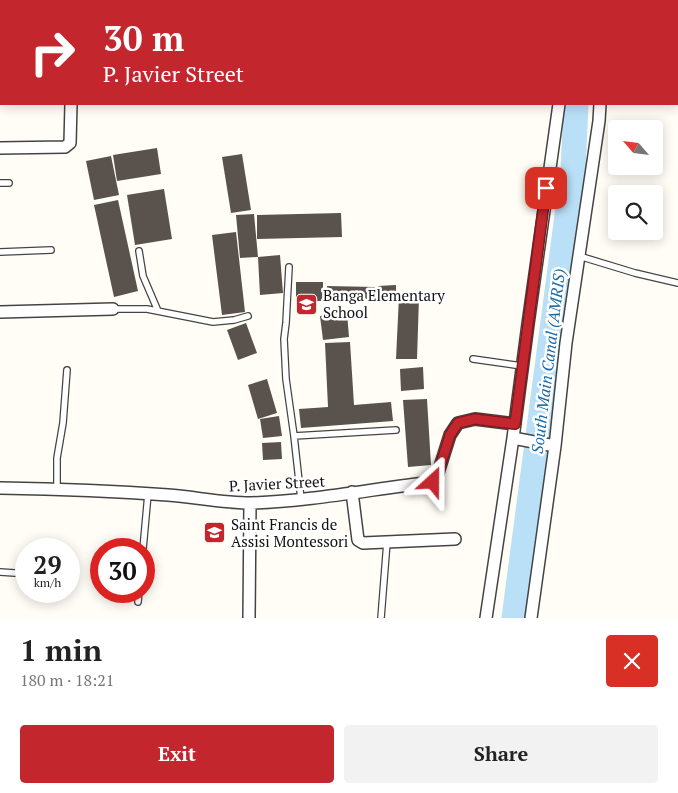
<!DOCTYPE html>
<meta charset="utf-8">
<style>
body{margin:0;font-family:"PT Serif",serif;background:#f2f2f2;color:#222;height:100vh;display:flex;flex-direction:column;font-size:19px;white-space:nowrap}
*{box-sizing:border-box;margin:0}
p{font-size:16px;color:#767676}
.icon{flex:none;width:28px;height:28px;fill:none;stroke:currentColor;stroke-width:2;stroke-linecap:round;stroke-linejoin:round}
.map{position:relative;height:618px;overflow:hidden}
.sheet{display:flex;flex-direction:column;background:#fff;flex:1}
.sheet>*{flex:none}
.top-card{position:absolute;left:0px;top:0px;width:679px;height:105px;box-shadow:0 2px 12px #0003;background:#c4262e;color:#fff;overflow:hidden}
.needle{width:32px;rotate:298deg}
.controls{position:absolute;left:608px;top:120px;display:grid;gap:10px}
.controls a{display:grid;place-items:center;width:55px;height:55px;border-radius:5px;background:#fff;box-shadow:0 2px 12px #0003;font-size:25px}
.speed{position:absolute;left:15px;top:538px;display:flex;gap:10px;font-size:25px;font-weight:700;text-align:center}
.speed>*{display:grid;place-content:center;width:65px;height:65px;border-radius:50%;background:#fff;box-shadow:0 2px 12px #0003;line-height:1}
.speed small{font-size:12px;font-weight:400}
.speed .limit{border:8px solid #d22;background:#fff;color:#111}
.pin{position:absolute;display:grid;place-items:center;width:42px;height:42px;color:#fff;margin:-21px;border-radius:10px;box-shadow:0 2px 8px #0006}
.me{position:absolute;width:55px;margin:-28px;rotate:24deg;stroke-linejoin:round;filter:drop-shadow(0 0 4px #0008)}
.turn{display:flex;align-items:center;gap:18px;height:105px;padding:0 20px;font-size:22px}
.turn .icon{width:65px;height:65px;stroke-width:2.5}
.turn b{display:block;font-size:35px;line-height:42px}
.round{display:grid;place-items:center;flex:none;width:52px;height:52px;border-radius:5px;background:#f2f2f2}
.headline{display:flex;align-items:center;justify-content:space-between;height:85px;padding:0 20px}
h1{font-size:30px;font-weight:600;line-height:38px}
.action{display:flex;gap:10px;margin-top:auto;padding:10px 20px}
.action a{flex:1;height:58px;border-radius:5px;background:#c4262e;color:#fff;font-size:20px;font-weight:600;line-height:58px;text-align:center}
.action a+a{background:#f2f2f2;color:#222}
.map>svg:first-child{display:block}
</style>
<div class="map">
<svg width="678" height="618" viewBox="0 0 678 618">
<rect width="100%" height="100%" fill="#fffdf5"/>
<g fill="none" stroke-linecap="round" stroke-linejoin="round">
<!-- river -->
<path stroke="#b9e0f7" stroke-width="25" d="M577 0V1
M514 618 573 170 576 104"/>
</g>
<!-- building -->
<path fill="#5a524d" d="M157 148 161 174 117 181 113 155Z
M242 154 251 210 231 213 222 157Z
M111 156 119 195 94 200 86 161Z
M164 189 172 239 135 245 127 195Z
M118 200 138 291 114 297 94 205Z
M341 213 342 237 257 239V215Z
M254 214 258 257 240 258 236 215Z
M236 232 245 312 222 315 212 235Z
M280 255 283 293 260 295 258 257Z
M296 282H323V301H296Z
M396 285V303H378V286Z
M327 286 375 287V301L327 300Z
M399 296 419 297 417 359H396Z
M347 313 349 337 323 340 320 316Z
M246 323 257 353 238 360 227 330Z
M350 342 354 405 391 402 393 421 301 428 299 409 328 407 325 343Z
M423 367 424 389 401 391 400 369Z
M267 379 277 413 258 419 248 385Z
M427 399 431 465 408 467 403 400Z
M279 416 282 436 263 438 260 419Z
M281 442 282 459 263 460 262 443Z"/>
<g fill="none" stroke-linecap="round" stroke-linejoin="round">
<defs>
<path id="service" d="M0 183H9
M139 251 143 276 158 311
M0 252 51 250
M579 256 635 273 678 283
M289 267 286 323 284 339 286 379 294 436 301 499
M113 309H147L213 322 234 320 248 316
M473 359 522 366
M294 436 396 430
M57 490V458L63 423 67 370
M143 549 148 494
M0 572 15 573
M138 602 139 591
M381 618 387 542"/>
<path id="minor" d="M555 0V1
M597 0 598 1
M0 148 65 147 70 143 71 104
M0 312 113 309
M555 446 513 438 528 324 559 104
M0 488C56 489 112 491 168 495 195 497 223 503 251 503 312 501 372 489 433 482L438 473 450 435 458 423 475 419 515 424
M352 492 358 540 363 543 455 539
M249 618 250 503
M486 618 513 438
M531 618 555 446 566 343 599 121 600 104"/>
</defs>
<!-- service casing -->
<use href="#service" stroke="#444" stroke-width="8"/>
<!-- minor casing -->
<use href="#minor" stroke="#444" stroke-width="14"/>
<!-- service -->
<use href="#service" stroke="#fff" stroke-width="5.5"/>
<!-- minor -->
<use href="#minor" stroke="#fff" stroke-width="11"/>
</g>
<g fill="none" stroke-linecap="round" stroke-linejoin="round">
<defs>
<path id="route" d="M433 482 438 473 450 435 458 423 475 419 515 424 546 188"/>
</defs>
<!-- route casing -->
<use href="#route" stroke="#7f191e" stroke-width="12"/>
<!-- route -->
<use href="#route" stroke="#c4262e" stroke-width="9"/>
</g>
<!-- icons -->
<defs>
<symbol id="school-square" viewBox="-11 -11 22 22"><rect x="-9" y="-9" width="18" height="18" rx="4" fill="#c4262e" stroke="#fff"/><path d="M0-5L7-2L0 1L-7-2ZM-4 1L0 2.5L4 1V4Q0 6-4 4Z" fill="#fff"/></symbol>
</defs>
<g fill-rule="evenodd">
<use href="#school-square" x="294" y="292" width="25" height="25"/>
<use href="#school-square" x="202" y="520" width="25" height="25"/>
</g>
<g text-anchor="middle" dominant-baseline="central" stroke-width="5" stroke-linejoin="round" paint-order="stroke">
<!-- poi labels -->
<g font-size="15" fill="#111" stroke="#fff" text-anchor="start">
<text x="323" y="295">Banga Elementary<tspan x="323" dy="17">School</tspan></text>
<text x="231" y="524">Saint Francis de<tspan x="231" dy="17">Assisi Montessori</tspan></text>
</g>
<!-- street labels -->
<g font-size="15" fill="#111" stroke="#fff">
<text transform="translate(277 483) rotate(-3)">P. Javier Street</text>
</g>
<!-- water labels -->
<g font-size="16" font-style="italic" fill="#1768a6" stroke="#fff">
<text transform="translate(548 361) rotate(-83)">South Main Canal (AMRIS)</text>
</g>
</g>
</svg>
<div class="controls">
<a><svg class="needle" viewBox="-14 -14 28 28"><path d="M0-13l5 13h-10z" fill="#e53935"/><path d="M0 13l5-13h-10z" fill="#767676"/></svg></a>
<a><svg class="icon" aria-label="search" viewBox="0 0 24 24"><circle cx="10" cy="10" r="6"/><path d="M15 15l6 6"/></svg></a>
</div>
<div class="speed"><div>29<small>km/h</small></div><div class="limit">30</div></div>
<div class="pin" style="left:546px;top:188px;background:#d93025"><svg class="icon" aria-label="arrive" viewBox="0 0 24 24"><path d="M6 21V4h12l-3 4 3 4H6"/></svg></div>
<svg class="me" style="left:433px;top:482px" viewBox="-20 -20 40 40"><path d="M0-17L14 15 0 8-14 15z" fill="#c4262e" stroke="#fff" stroke-width="4"/></svg>
<div class="top-card">
<div class="turn"><svg class="icon" aria-label="right" viewBox="0 0 24 24"><path d="M7 20v-9h11M14 6l5 5-5 5"/></svg><div><b>30 m</b>P. Javier Street</div></div>
</div>
</div>
<section class="sheet">
<div class="headline"><div><h1>1 min</h1><p>180 m · 18:21</p></div><a class="round" style="background:#d93025;color:#fff"><svg class="icon" aria-label="close" viewBox="0 0 24 24"><path d="M6 6l12 12M18 6L6 18"/></svg></a></div>
<div class="action"><a>Exit</a><a>Share</a></div>
</section>
